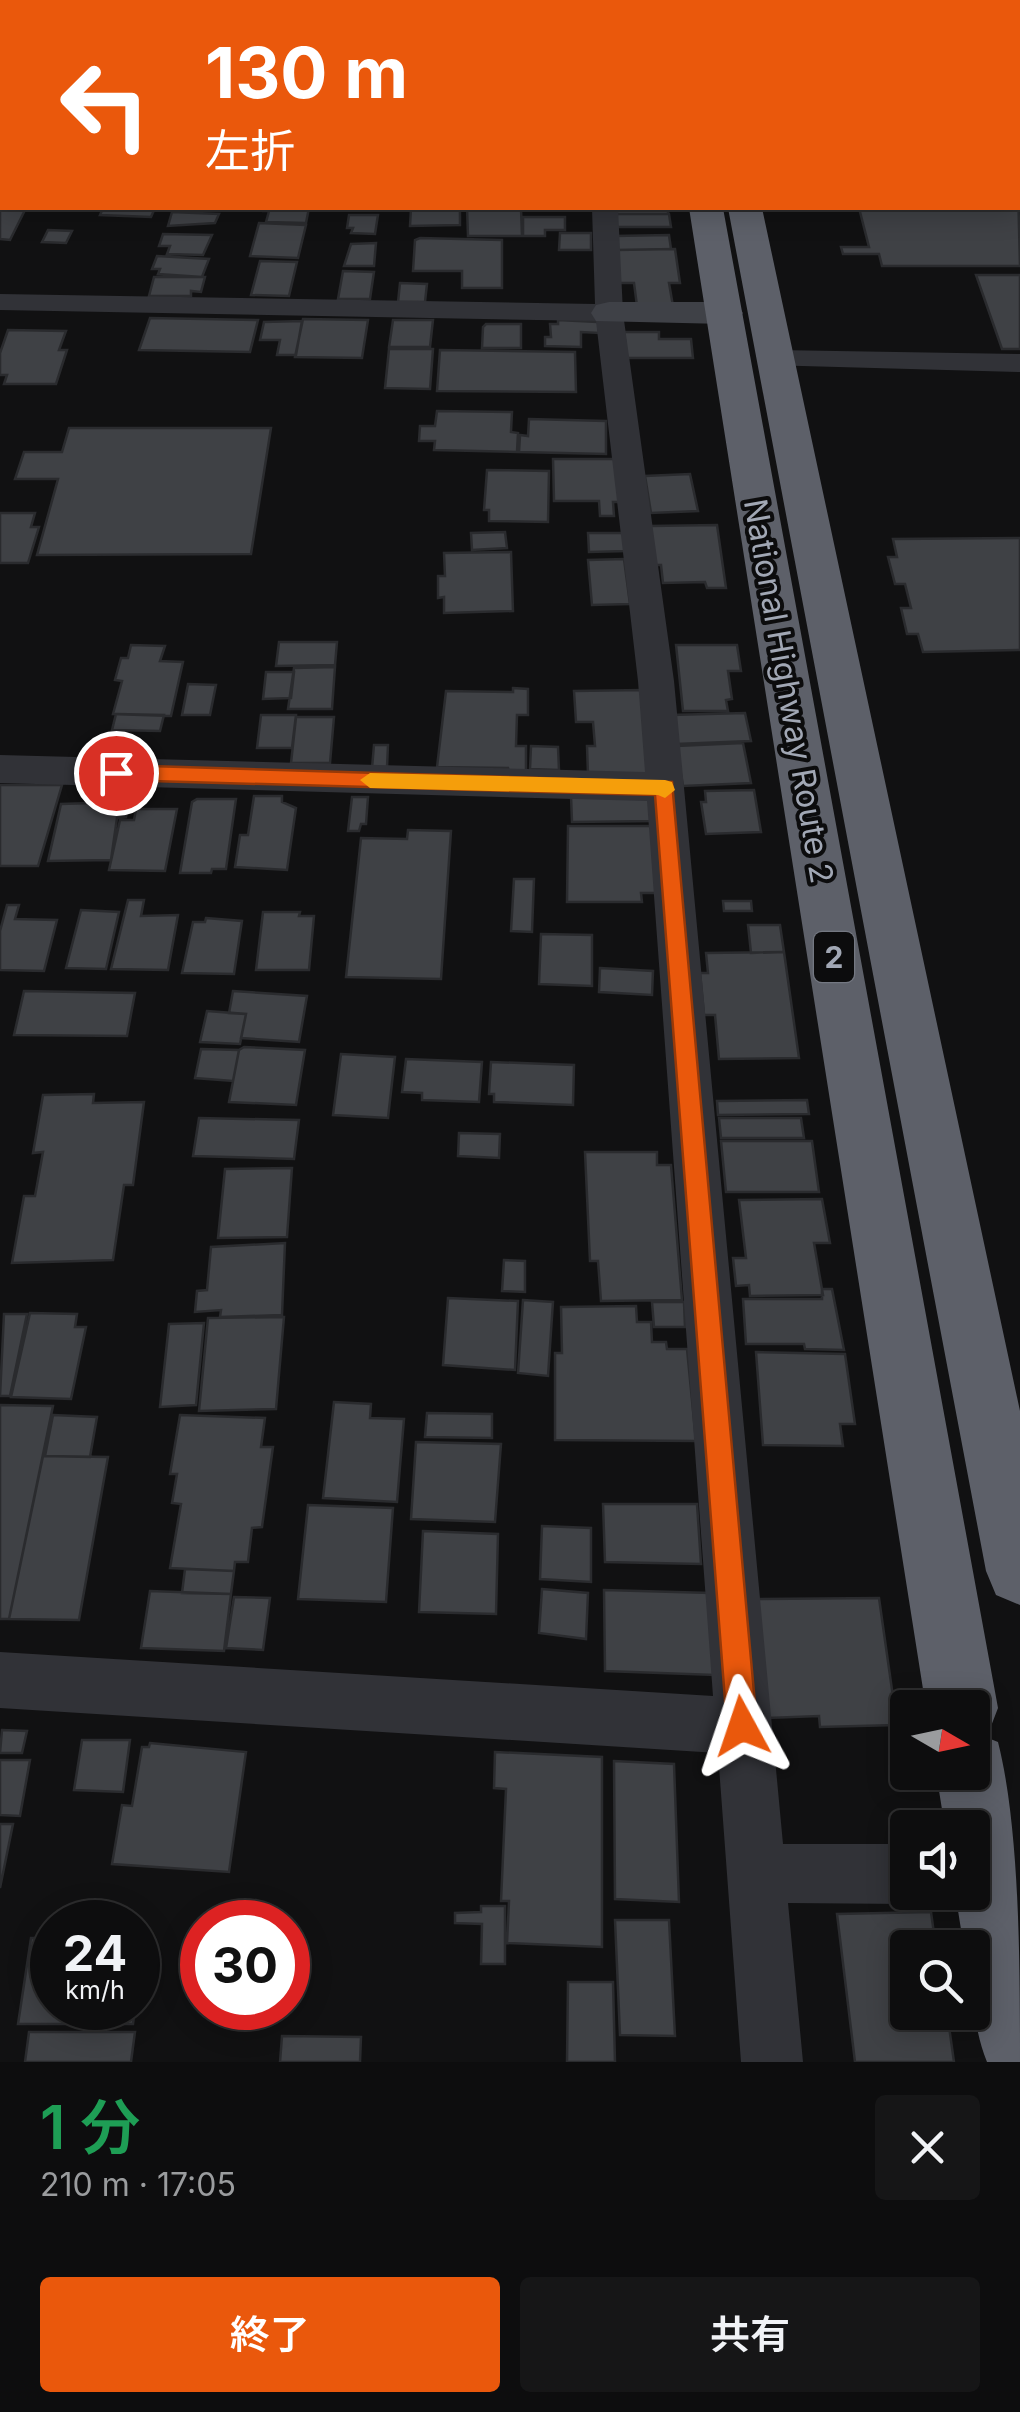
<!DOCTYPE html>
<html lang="ja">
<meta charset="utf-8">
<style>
body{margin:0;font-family:Inter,"Noto Sans JP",sans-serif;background:#161617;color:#f1f3f6;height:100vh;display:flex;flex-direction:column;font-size:38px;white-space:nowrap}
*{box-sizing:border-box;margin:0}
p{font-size:32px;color:#9a9c9e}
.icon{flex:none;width:55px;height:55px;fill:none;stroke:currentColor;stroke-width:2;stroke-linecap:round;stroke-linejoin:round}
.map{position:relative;height:2062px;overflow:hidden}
.sheet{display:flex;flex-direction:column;background:#0d0d0e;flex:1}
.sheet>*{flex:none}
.hud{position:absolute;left:0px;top:0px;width:1020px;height:210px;box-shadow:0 5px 25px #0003,0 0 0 2px #2d2d2e;background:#ea580c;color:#fff;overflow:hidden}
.needle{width:65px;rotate:99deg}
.fabs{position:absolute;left:890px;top:1690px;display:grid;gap:20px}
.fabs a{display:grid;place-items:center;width:100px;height:100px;border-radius:10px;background:#0d0d0e;box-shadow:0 5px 25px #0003,0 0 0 2px #2d2d2e;font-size:50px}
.speed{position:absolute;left:30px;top:1900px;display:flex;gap:20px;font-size:50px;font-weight:700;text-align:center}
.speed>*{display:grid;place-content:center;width:130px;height:130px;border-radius:50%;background:#0d0d0e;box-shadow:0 5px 25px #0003,0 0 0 2px #2d2d2e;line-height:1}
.speed small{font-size:25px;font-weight:400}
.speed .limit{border:15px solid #d22;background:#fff;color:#111}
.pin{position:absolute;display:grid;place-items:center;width:85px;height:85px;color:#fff;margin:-42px;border:5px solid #fff;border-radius:50%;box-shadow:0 2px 10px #0007}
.me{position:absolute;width:110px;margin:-55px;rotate:355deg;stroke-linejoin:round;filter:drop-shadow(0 0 8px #0008)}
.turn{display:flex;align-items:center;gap:35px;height:210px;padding:0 40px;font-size:45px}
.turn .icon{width:130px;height:130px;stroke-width:2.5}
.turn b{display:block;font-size:70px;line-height:85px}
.round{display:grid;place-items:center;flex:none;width:105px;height:105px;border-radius:10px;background:#161617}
.headline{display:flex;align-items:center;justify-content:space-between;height:170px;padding:0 40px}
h1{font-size:60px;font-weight:600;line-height:75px;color:#1e9e55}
.primary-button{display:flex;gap:20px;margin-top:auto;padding:20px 40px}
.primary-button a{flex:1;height:115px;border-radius:10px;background:#ea580c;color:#fff;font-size:40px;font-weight:600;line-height:115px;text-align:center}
.primary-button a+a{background:#161617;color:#f1f3f6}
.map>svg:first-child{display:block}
</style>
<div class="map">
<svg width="1020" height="2062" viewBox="0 0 1020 2062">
<rect width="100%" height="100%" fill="#111112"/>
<!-- building -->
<path fill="#3f4145" stroke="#2a2b2e" stroke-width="2.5" d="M1018 186 1020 266H882L879 254H843L841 247H869L859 208H1018Z
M0 195 2 208H26L10 240 0 239Z
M103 208H155L151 217 100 215Z
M263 208H309L306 223 266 222 269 211H263Z
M411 208H460V225L410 226Z
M467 208H521L522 236H468Z
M614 208H668V214H615Z
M172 212 219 214 215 223 168 226Z
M614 214H669L671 227H615Z
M349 215H378L375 234 351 233 353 228H347Z
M523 217H565V230H545V236H523Z
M259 223 306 225 298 258 250 256Z
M48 230 72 231 66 243 42 242Z
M560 233H591V250H559Z
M163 234 212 235 203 255 167 254 170 246H159Z
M669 235 671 249 616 250 614 236Z
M420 238 502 240V288H462V271H413L415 240Z
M376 243 374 266H344L351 244Z
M675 249 680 283H669L673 306H637L634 283H619L616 250Z
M157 256 209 259 202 277 158 274 160 269H152Z
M260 261 297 262 289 296 251 295Z
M343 271 374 272 370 299H338Z
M976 275H1020V349H1002Z
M154 277H205L201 292 191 291V296H149Z
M400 283 427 284 425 302H398Z
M150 318 258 320 250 352 139 350Z
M303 319 368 320 362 358 295 357Z
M393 320H433L430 347H389Z
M558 320 598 322 599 333 581 332V347L545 346V337H551L550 324H558Z
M302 321 296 355H277L280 340H260L264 322Z
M486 324H521V348H482L483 327Z
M8 330 66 331 59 350H67L56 384H4L7 375H0V353Z
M624 332H659V339H691L693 358H627Z
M389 349H433L430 389 385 388Z
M440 350 575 352 576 392 437 391Z
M437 411 512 412 511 432 518 433 517 452 434 450 435 441H419L420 426H435Z
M529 419 606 421V454L519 452 520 435 528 436Z
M69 428H271L251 554 37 555 58 479H15L24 452H62Z
M553 459H617L620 502H613L614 516H600L599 501H554Z
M487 470 549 471 548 522 489 521V510H484Z
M690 474 698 511 651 513 645 476Z
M0 513H35L31 527H39L28 563H0Z
M717 525 726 588H707L705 582 663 583 661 565H655L650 526Z
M505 532 507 548 472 550 471 533Z
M588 533H625L627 551 589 552Z
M1020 538V650L923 652 918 634H907L901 608H911L905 584H895L888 557H897L893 539Z
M511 552 513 611 444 613V597L438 598V576H445L444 553Z
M624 559 630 604 592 605 588 560Z
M279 642H337L335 665 276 666Z
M131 645 165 646 160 661 183 662 171 716 113 714 122 681 115 680 121 658H128Z
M676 645H737L741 671H728L732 699 726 700 728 711H683Z
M335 667 332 709H288L294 668Z
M266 672H294L291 698 263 699Z
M188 684 216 685 210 715H182Z
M513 688 528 689V715H517L516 746H526V772H509L508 768 437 767 446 691 513 692Z
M643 690 648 776 588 775 587 746H595L593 722H576L574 691Z
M745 713 751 741 676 744 671 715Z
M116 714 164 715 160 731 112 730Z
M261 715H296L292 748H257Z
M296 717H334L330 763H291Z
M743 743 751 783 683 786 676 746Z
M374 745H388L387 768H372Z
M531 746 558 747 559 770 530 769Z
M0 785H62L38 866H0Z
M754 790 761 832 706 834 701 802H706L705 791Z
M123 795 121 806H128L126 817 117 818 111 860 48 861 61 804 91 803 92 797Z
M254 796H282V802L296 808 287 870 235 867 240 835H248Z
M571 796 653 798 655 821 572 822Z
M352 797H368L366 824H361L359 831H348Z
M197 799H236L226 869H212L211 873H180L192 802Z
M136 809H177L165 871 109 870 120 820H134Z
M568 826H656L661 893H641L642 902H567Z
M408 830 451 831 441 979 346 977 361 838 407 839Z
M514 879H534L532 932 511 931Z
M128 900H144L141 916 178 915 168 970 111 969Z
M723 901H751L752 911H724Z
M7 905H19L15 919 57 920 44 971 0 970V931Z
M81 910 119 912 106 969 66 968Z
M263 912H300L299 916H314L309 970H256Z
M206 918 242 921 234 974 182 973 193 922H205Z
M748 925H780L784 952 751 953Z
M541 934 592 935V986L539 984Z
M784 952 799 1058 719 1059 715 1015H704L700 973H708L706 953Z
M600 968 653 971 652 995 599 992Z
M24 991 135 993 127 1036 14 1035Z
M233 991 307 996 299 1042 241 1038 246 1014 229 1013Z
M207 1011 246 1014 240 1044 200 1042Z
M244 1047 305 1050 296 1105 229 1102 239 1050Z
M201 1049 239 1050 233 1081 195 1078Z
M341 1054 395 1057 388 1118 333 1115Z
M406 1059 482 1062 479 1102 422 1100V1093L402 1092Z
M491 1062 574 1065 573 1105 494 1102V1094H489Z
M94 1094 93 1103 144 1102 133 1185H124L113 1260 12 1263 24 1196H35L43 1152 33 1153 43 1095Z
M807 1100 809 1114 718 1115 717 1101Z
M199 1118 299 1120 294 1159 193 1156Z
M719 1118H801L804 1138H721Z
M459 1133 500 1134 499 1158 458 1156Z
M721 1141H812L819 1192H726Z
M585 1152H657V1165H671L682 1300 601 1301 598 1261H590Z
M292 1168 287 1237 218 1238 225 1169Z
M822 1199 830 1243H814L823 1295 750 1296 749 1285 736 1286 733 1258H746L739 1200Z
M285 1243 282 1315 220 1317 221 1310 195 1312 197 1291 207 1290 211 1247Z
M504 1260 525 1261V1292L502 1291Z
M822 1289H832L844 1350 805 1349 804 1344H746L743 1299H822Z
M448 1298 518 1301 515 1370 443 1365Z
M523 1300 553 1302 548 1376 518 1373Z
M652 1302H684L685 1327H654Z
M636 1306 637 1322H651L652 1342H666L667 1349H687L696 1441 555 1440V1353H562L561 1307Z
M30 1313 77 1314 75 1327H86L71 1399 11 1397Z
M4 1314H27L10 1396H0Z
M284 1317 276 1409 199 1411 208 1318Z
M204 1323 196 1405 160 1407 169 1324Z
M756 1352 845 1354 855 1424H840L843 1446 763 1445Z
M334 1402 371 1404 370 1418 404 1419 397 1502 323 1498Z
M0 1405 53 1406 9 1619H0Z
M427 1413 492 1414V1438L425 1437Z
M53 1415 97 1417 90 1457 45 1456Z
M180 1415 265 1418 261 1447H273L262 1527 252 1528 248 1562H235L234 1571 170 1568 181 1504 172 1503 177 1474H170Z
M416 1442 501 1444 495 1522 411 1519Z
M43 1456 108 1457 79 1620 9 1619Z
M603 1504H697L701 1564 605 1562Z
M308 1505 393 1508 386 1602 298 1599Z
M542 1526 591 1528V1582L540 1579Z
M423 1531 498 1534 496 1614 419 1612Z
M185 1569 234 1571 231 1594 182 1593Z
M542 1589 588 1593 586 1639 539 1633Z
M604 1590 711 1593 715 1675 605 1671Z
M150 1591 231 1594 224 1651 141 1648Z
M234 1597 270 1598 263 1650 226 1648Z
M879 1598 897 1725 820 1727 819 1716 768 1718 757 1599Z
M2 1730 27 1731 22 1753H0Z
M82 1740H130L123 1792 74 1790Z
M150 1743 246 1752 229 1872 112 1864 122 1805 132 1806 142 1747H149Z
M495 1752 602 1757V1947L507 1943 509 1901H501L506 1789 494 1788Z
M0 1760H30L20 1816 0 1815Z
M614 1761 674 1764 679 1902 615 1899Z
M0 1824H13L0 1888Z
M481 1906H505V1964H481L482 1924 455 1923V1913L481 1912Z
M931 1912 936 1948H908V2012H947L954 2062H855L837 1914Z
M615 1920H669L675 2036 620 2035Z
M31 1938H52V2008H135L133 2024H18Z
M568 1982H613L615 2062H567Z
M29 2032H135L131 2062H25Z
M282 2036 361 2037 360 2062H280Z"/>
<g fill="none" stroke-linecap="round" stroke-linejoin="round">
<!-- street -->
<path fill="#313237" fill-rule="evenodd" d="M592 208H618L623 313 674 681 783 1844H908V1892H930L908 1904 788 1903 803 2062H741L718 1753 0 1708V1652L713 1696 647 801 0 783V755L645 772 638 681 596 321 0 310V294L595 304Z
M776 350 1020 354V372L766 365 761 359 766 353Z"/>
<!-- secondary -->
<path fill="#3f4147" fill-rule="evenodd" d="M0 21H2V39H0Z
M1018 52H1020V70H1018Z
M609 302H725L738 305 743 313 738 321 725 324 596 321 591 313 596 305Z"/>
<!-- highway -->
<path fill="#5d6069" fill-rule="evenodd" d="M688 0H716L717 2H689Z
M689 208H723L998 1708 988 1734 983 1736 998 1742C1020 1829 1020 1966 1020 2062H987C972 2025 972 1987 972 1948H964L955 1892H972V1828H945L936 1772H972V1708H926Z
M728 208H762L1020 1411V1605L996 1595 986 1571Z"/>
</g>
<!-- route -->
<path fill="#ea580c" stroke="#983908" stroke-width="2.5" d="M116 765 672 782 757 1726 753 1737 742 1741 731 1737 727 1726 655 795 116 780 106 773Z"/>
<!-- slow -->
<path fill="#f59e0b" d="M370 773 665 780 672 782 675 790 665 798 658 795 370 788 360 780Z"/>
<g text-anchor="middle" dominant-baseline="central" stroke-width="8" stroke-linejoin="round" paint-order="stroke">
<!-- shield labels -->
<rect fill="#0c0c0d" stroke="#747882" stroke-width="2.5" x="814" y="932" width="40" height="50" rx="8"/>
<g font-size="30" font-weight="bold" fill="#a1a7b4">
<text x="834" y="957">2</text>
</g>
<!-- street labels -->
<g font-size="32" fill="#a1a7b4" stroke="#0c0c0d">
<text transform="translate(789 691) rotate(80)">National Highway Route 2</text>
</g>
</g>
</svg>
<div class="fabs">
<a><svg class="needle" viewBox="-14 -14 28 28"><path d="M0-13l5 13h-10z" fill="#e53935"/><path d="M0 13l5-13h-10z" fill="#9a9c9e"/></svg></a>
<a><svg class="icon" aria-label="sound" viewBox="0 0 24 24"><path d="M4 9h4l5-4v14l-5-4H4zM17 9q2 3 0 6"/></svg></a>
<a><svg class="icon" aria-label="search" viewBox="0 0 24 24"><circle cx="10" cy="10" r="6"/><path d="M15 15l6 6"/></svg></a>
</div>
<div class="speed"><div>24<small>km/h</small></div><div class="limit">30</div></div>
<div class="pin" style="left:116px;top:773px;background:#d93025"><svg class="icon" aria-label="arrive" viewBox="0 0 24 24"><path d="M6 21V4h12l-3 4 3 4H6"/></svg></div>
<svg class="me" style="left:742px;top:1726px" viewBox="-20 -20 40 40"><path d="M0-17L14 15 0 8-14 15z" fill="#ea580c" stroke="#fff" stroke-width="4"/></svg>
<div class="hud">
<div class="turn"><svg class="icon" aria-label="left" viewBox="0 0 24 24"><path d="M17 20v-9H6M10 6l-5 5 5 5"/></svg><div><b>130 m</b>左折</div></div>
</div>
</div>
<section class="sheet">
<div class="headline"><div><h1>1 分</h1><p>210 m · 17:05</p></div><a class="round"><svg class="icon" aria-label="close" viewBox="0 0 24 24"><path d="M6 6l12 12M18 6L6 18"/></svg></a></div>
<div class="primary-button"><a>終了</a><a>共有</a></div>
</section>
